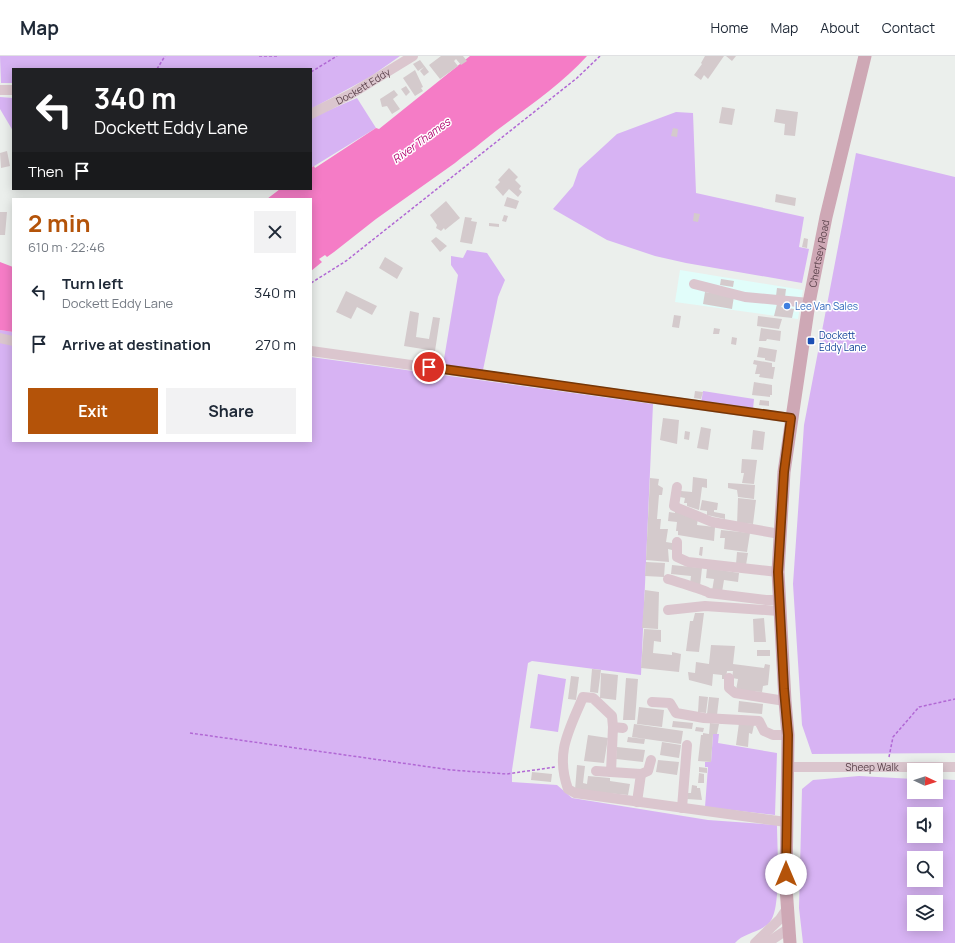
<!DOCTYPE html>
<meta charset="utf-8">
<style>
body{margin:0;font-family:Manrope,sans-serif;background:#f2f2f3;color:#1f2937;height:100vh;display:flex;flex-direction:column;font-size:15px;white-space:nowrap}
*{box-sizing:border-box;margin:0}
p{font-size:13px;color:#747a83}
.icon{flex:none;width:22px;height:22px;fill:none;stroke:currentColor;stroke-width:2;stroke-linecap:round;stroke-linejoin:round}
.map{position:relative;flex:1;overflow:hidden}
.side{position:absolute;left:12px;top:142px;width:300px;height:244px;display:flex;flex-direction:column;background:#fff;border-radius:0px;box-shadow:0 2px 10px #0003}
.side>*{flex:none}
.banner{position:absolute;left:12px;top:12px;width:300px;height:122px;border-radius:0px;box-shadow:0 2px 10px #0003;background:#202124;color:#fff;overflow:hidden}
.needle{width:26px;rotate:94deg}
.fabs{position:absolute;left:907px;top:707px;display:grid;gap:8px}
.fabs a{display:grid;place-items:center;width:36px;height:36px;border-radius:0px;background:#fff;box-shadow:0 2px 10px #0003;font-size:20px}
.pin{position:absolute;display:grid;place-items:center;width:34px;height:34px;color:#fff;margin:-17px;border:2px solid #fff;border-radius:50%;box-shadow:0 1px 4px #0007}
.me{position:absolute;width:44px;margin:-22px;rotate:0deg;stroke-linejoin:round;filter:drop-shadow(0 0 3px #0008)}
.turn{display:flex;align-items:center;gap:14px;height:84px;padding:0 16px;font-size:18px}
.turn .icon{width:52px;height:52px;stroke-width:2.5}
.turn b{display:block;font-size:28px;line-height:34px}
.then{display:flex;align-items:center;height:38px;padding:0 16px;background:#0003;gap:8px;font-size:15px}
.round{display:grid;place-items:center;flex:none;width:42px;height:42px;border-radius:0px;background:#f2f2f3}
.overview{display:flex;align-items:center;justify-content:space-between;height:68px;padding:0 16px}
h1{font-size:24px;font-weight:700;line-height:30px;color:#b45309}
.button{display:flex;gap:8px;margin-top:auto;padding:8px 16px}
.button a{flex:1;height:46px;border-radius:0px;background:#b45309;color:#fff;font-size:16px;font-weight:700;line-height:46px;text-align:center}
.button a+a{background:#f2f2f3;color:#1f2937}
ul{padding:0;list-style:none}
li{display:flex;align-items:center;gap:12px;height:52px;padding:0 16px}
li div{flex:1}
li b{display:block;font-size:15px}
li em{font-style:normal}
header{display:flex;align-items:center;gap:24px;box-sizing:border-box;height:56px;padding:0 20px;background:#fff;border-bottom:1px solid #e0e1e3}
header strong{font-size:19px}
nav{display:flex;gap:22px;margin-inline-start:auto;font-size:14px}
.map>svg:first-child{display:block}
</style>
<header>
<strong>Map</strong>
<nav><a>Home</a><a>Map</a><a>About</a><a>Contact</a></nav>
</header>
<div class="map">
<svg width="955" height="887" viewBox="0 0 955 887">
<rect width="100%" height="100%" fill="#ebefec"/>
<!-- commercial -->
<path fill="#e1fdfa" d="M680 214 803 234 798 263 675 246Z"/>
<!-- green -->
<path fill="#d7b3f3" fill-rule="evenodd" d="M0 0H400L370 21 311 53V13H13V27H1Z
M0 41 13 42V75L0 53Z
M357 42 376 72 311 112V62Z
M676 56 693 57 696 137 804 161 799 191 809 193 802 227 686 207 655 200 607 184 553 153 573 130 579 113 617 78Z
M856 97 955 121V697L812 698 802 669 793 528 804 369Z
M467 194 487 197 505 224 498 241 483 314 443 309 458 219 451 209V200L463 202Z
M0 274 13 276V385H311V301L653 348 641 619 532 605 528 607 512 714V726L557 729 572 742 708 764 777 769C777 788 782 856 769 867 759 877 743 877 735 887H0Z
M703 335 754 343 753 353 701 347Z
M538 618 566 623 558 676 530 672Z
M713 678H719L718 687 777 697 775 759 705 751 708 711H705V706H711Z
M859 720 914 723V736H936V723L955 724V887H803L799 852 802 733 813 724ZM914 758H936V780H914ZM914 802H936V824H914ZM914 846H936V868H914Z"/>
<!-- water -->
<path fill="#f57cc6" d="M470 0H587C557 33 517 58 482 86 473 94 464 99 455 107L376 163 334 196 327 201 325 199 319 203 322 206 311 215V143H267L280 133H311V112L314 110 315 112 376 72 379 73Z
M0 206 13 211V276L0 274Z"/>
<!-- building -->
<path fill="#d4cacc" d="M441 0H463L467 5 461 9 456 3 454 5 458 10 440 23 429 9Z
M705 0H724L708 23 704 19 701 24 694 19 702 8 701 7Z
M726 0H736L732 5Z
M420 4 429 16 424 20 420 15 424 11 418 15 413 8Z
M415 14 423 31 421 32 423 35 415 40 403 22Z
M406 30 410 36 406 40 401 33Z
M394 34 398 39 393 43 400 53 392 58 387 50 382 51 380 43Z
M722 51 735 53 732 69 719 67Z
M776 53 798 56 795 80 784 79 785 68 774 66Z
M673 72 678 73 677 81 671 80Z
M7 95 10 110 1 112 0 97Z
M509 112 518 121 515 124 521 130 519 133 522 136 518 141 509 133 503 140 495 131 500 126 498 124Z
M776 138 796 142 795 150 775 146Z
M507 141 519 145 516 153 504 150Z
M446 145 460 162 445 174 444 172 441 175 436 172 437 169 430 159Z
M0 156H7L5 179H0Z
M694 157 700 158 698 166 693 165Z
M504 159 508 160 506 166 502 165Z
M465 161 472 162 471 165 477 166 472 188 460 186Z
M489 167 499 168V171L489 170Z
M436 181 447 190 440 196 431 185Z
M804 182 808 183 807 192 802 191Z
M385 201 403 212 397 223 379 212Z
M721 223 734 225 733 231 720 229Z
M777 232 786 233 785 241 776 240Z
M346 235 377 250 372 259 357 251 351 263 336 256Z
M705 236 734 240 732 253 703 248Z
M777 248 782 249 781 251 794 253 792 262 774 260Z
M410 255 419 257 416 281 429 283 433 261 440 262 435 295 404 290Z
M674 259 681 260 679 272 672 271Z
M758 260 782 263 779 273 757 270Z
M714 272 720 273 719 278H713Z
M761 272 781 275 780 285 767 283 766 285H759Z
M732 281 737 282 736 289 731 288Z
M759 291 777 294 775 306 765 304V302L757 301Z
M754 304 772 307V311H775L773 323 759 321 760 318H755L757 309 753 308Z
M754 326 772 329V339H770V341L752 339Z
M695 335 703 336 701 343 694 342Z
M760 344 769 345V350L759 349Z
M663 362 679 364 677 388 660 384Z
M701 371 711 373 708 394 697 392Z
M753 374 765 376 763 394 751 393Z
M685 375 690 376 689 384 684 383Z
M742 403 757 404 754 428 742 427 744 417H741Z
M693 421 707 423V432L702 431 699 454 687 450V447H684L685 442 680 441 681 435 692 436Z
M650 422 659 423 658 429 663 432 662 439H659L657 463H661L660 473H668L666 486 672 487V494L668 493 669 506 646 504Z
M728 427 755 429 754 443 738 441 737 434 728 432Z
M738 442 756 444 753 468 743 467 737 469Z
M702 444 718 447 717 454H714V456L725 458V463L707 459V455L700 454Z
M675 455 698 462 697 469 688 468 715 471 714 485 678 479V475H676L677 466 668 465 669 456 675 457Z
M721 474 750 477 747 496 724 493 725 482H720Z
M700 491H703L702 500 699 499Z
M737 496 748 497 746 509 736 508Z
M646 506 665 507 664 521 645 520Z
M672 509 702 512 700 530 690 528 691 520 671 518Z
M707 512 739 517 738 526 724 524 722 536 712 535 714 523 706 522Z
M645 534 659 536 658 573 642 572Z
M695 557H704L699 596 686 595 690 565H693Z
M764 562 766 586H754L753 563Z
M644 573 661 574V586L654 585 653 597 672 599V596L681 598 679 616 641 612Z
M711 589 735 590 733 608 764 612 765 608 770 609 768 629 763 630 762 636 736 634 738 623 732 622 733 615H727L726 623H722V619L713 618 712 630 689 624 688 616 695 617 696 606 709 608Z
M757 594H770V600H757Z
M592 613 601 614 598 637 590 636Z
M601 617 618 619 616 644 600 642Z
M571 620 579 621 576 644 568 643Z
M626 622 638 623 635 664H623Z
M699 640 708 641 706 657 698 656Z
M709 641 719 642 717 659 707 658Z
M739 645 763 648 762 658 738 656Z
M639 651 664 654 662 671 637 668Z
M673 665 693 667 692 673 672 671Z
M710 667 719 668 717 678H713L711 706 698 705 701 679H703V677L709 678Z
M739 667 754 669 752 678 749 677 748 691 736 689Z
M634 668 683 675 681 688 632 681Z
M696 671 704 672 703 676 695 675Z
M588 679 608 682 604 707 584 705Z
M628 681 645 683 644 688 627 686Z
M662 686 681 689 679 702 660 699Z
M617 691 645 694 643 706 616 703Z
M658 704 679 706 677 719 656 716Z
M577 709 585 710 583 727 587 728 588 720 610 722V725L630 728 628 739 575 734Z
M699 711 707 712V717L699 716Z
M532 716 552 718 551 726 531 724Z
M699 717 704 718V727H698Z
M692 729 697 730V732H700L702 744 687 743 688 737H691Z"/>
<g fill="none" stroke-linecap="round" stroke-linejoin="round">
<!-- path -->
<path stroke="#b168d4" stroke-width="1.5" stroke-dasharray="3 2" stroke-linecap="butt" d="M259 0H278
M157 13 165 0
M311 16 337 0
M311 227 346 205 577 22 600 0
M190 677 451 714 507 718 555 711
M889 701 893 681 919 651 955 643"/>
<!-- minor -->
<g stroke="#dbc6ce" stroke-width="10">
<path d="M0 34H13"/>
<path id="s1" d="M311 58 351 38 413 0"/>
<path d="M694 228 745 241 809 247"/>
<path d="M0 282 13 285"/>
<path d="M311 295 791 362"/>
<path d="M677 431 674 450 678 452 712 466 780 478"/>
<path d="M677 486V501L688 506 778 516"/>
<path d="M668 523C675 525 707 535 709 537L766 544H779"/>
<path d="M668 554 705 550 779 555"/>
<path d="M729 622V632L735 637 785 645"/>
<path d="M652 646 670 647 676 657 704 662 759 665 764 675 773 679H788"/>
<path d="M623 672 613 671 612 660 593 642 583 641C569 675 555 696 568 733L575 737 786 766"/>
<path id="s2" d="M788 711H955"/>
<path d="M596 715 641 718 637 746"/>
<path d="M611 716 613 671"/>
<path d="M641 718 648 715 651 704"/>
<path d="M682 752 687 689"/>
<path d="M755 887 780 863 786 854"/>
<path d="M758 887 773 883 788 873"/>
</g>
<!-- major -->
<path stroke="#cea8b5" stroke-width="13" id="s3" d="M790 887 786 831 788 679 785 645 778 516 784 416 809 247 826 161 865 0"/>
</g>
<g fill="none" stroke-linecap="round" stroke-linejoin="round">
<defs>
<path id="route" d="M429 311 791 362 784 416 778 516 784 633 788 679 786 818"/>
</defs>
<!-- route casing -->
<use href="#route" stroke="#753606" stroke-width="10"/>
<!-- route -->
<use href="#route" stroke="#b45309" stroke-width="7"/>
</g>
<!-- markers -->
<circle fill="#3f7fe0" stroke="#fff" stroke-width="1.5" cx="787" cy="250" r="4"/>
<rect fill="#1a4fb4" stroke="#fff" stroke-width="1.5" x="807" y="281" width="8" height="8" rx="2"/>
<g text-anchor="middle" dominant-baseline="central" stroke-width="3" stroke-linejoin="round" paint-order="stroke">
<!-- street labels -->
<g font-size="10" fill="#5b424b" stroke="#fff">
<text stroke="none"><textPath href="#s1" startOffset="59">Dockett Eddy</textPath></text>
<text stroke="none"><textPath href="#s3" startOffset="693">Chertsey Road</textPath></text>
<text stroke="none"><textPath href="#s2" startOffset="84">Sheep Walk</textPath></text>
</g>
<!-- shop labels -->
<g font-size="10" fill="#366cbe" stroke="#fff" text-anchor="start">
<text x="795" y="250">Lee Van Sales</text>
</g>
<!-- transit labels -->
<g font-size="10" fill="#164399" stroke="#fff" text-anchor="start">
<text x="819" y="279">Dockett<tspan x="819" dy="12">Eddy Lane</tspan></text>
</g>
<!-- water labels -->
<g font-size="11" font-style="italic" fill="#b0006d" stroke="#fff">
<text transform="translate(421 84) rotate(-36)">River Thames</text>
</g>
</g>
</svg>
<div class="fabs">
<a><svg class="needle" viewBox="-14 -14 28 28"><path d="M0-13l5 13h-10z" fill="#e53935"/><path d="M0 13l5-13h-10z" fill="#747a83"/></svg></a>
<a><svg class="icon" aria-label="sound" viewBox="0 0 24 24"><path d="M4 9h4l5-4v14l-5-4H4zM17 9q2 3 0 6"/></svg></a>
<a><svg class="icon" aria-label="search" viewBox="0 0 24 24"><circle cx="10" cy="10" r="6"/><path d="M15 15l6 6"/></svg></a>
<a><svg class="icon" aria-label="layers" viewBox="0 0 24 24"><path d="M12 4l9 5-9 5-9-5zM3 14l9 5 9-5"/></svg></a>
</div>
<div class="pin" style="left:429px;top:311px;background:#d93025"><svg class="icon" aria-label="arrive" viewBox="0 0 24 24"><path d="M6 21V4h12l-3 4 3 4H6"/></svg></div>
<svg class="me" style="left:786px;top:818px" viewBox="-20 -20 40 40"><circle r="19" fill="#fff"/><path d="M0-13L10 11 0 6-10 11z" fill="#b45309"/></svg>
<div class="banner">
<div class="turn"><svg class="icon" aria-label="left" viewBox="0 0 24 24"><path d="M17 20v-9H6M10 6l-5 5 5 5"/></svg><div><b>340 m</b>Dockett Eddy Lane</div></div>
<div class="then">Then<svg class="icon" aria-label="arrive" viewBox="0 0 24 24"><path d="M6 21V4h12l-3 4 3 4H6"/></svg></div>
</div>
<section class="side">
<div class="overview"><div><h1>2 min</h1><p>610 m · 22:46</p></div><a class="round"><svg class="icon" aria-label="close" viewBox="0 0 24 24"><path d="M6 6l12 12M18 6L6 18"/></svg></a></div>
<ul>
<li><svg class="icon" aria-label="left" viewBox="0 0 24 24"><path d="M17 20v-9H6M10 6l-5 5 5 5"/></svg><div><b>Turn left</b><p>Dockett Eddy Lane</p></div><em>340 m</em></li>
<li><svg class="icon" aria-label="arrive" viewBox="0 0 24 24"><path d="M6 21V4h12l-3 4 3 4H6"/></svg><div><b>Arrive at destination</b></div><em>270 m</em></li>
</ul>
<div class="button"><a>Exit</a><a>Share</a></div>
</section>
</div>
